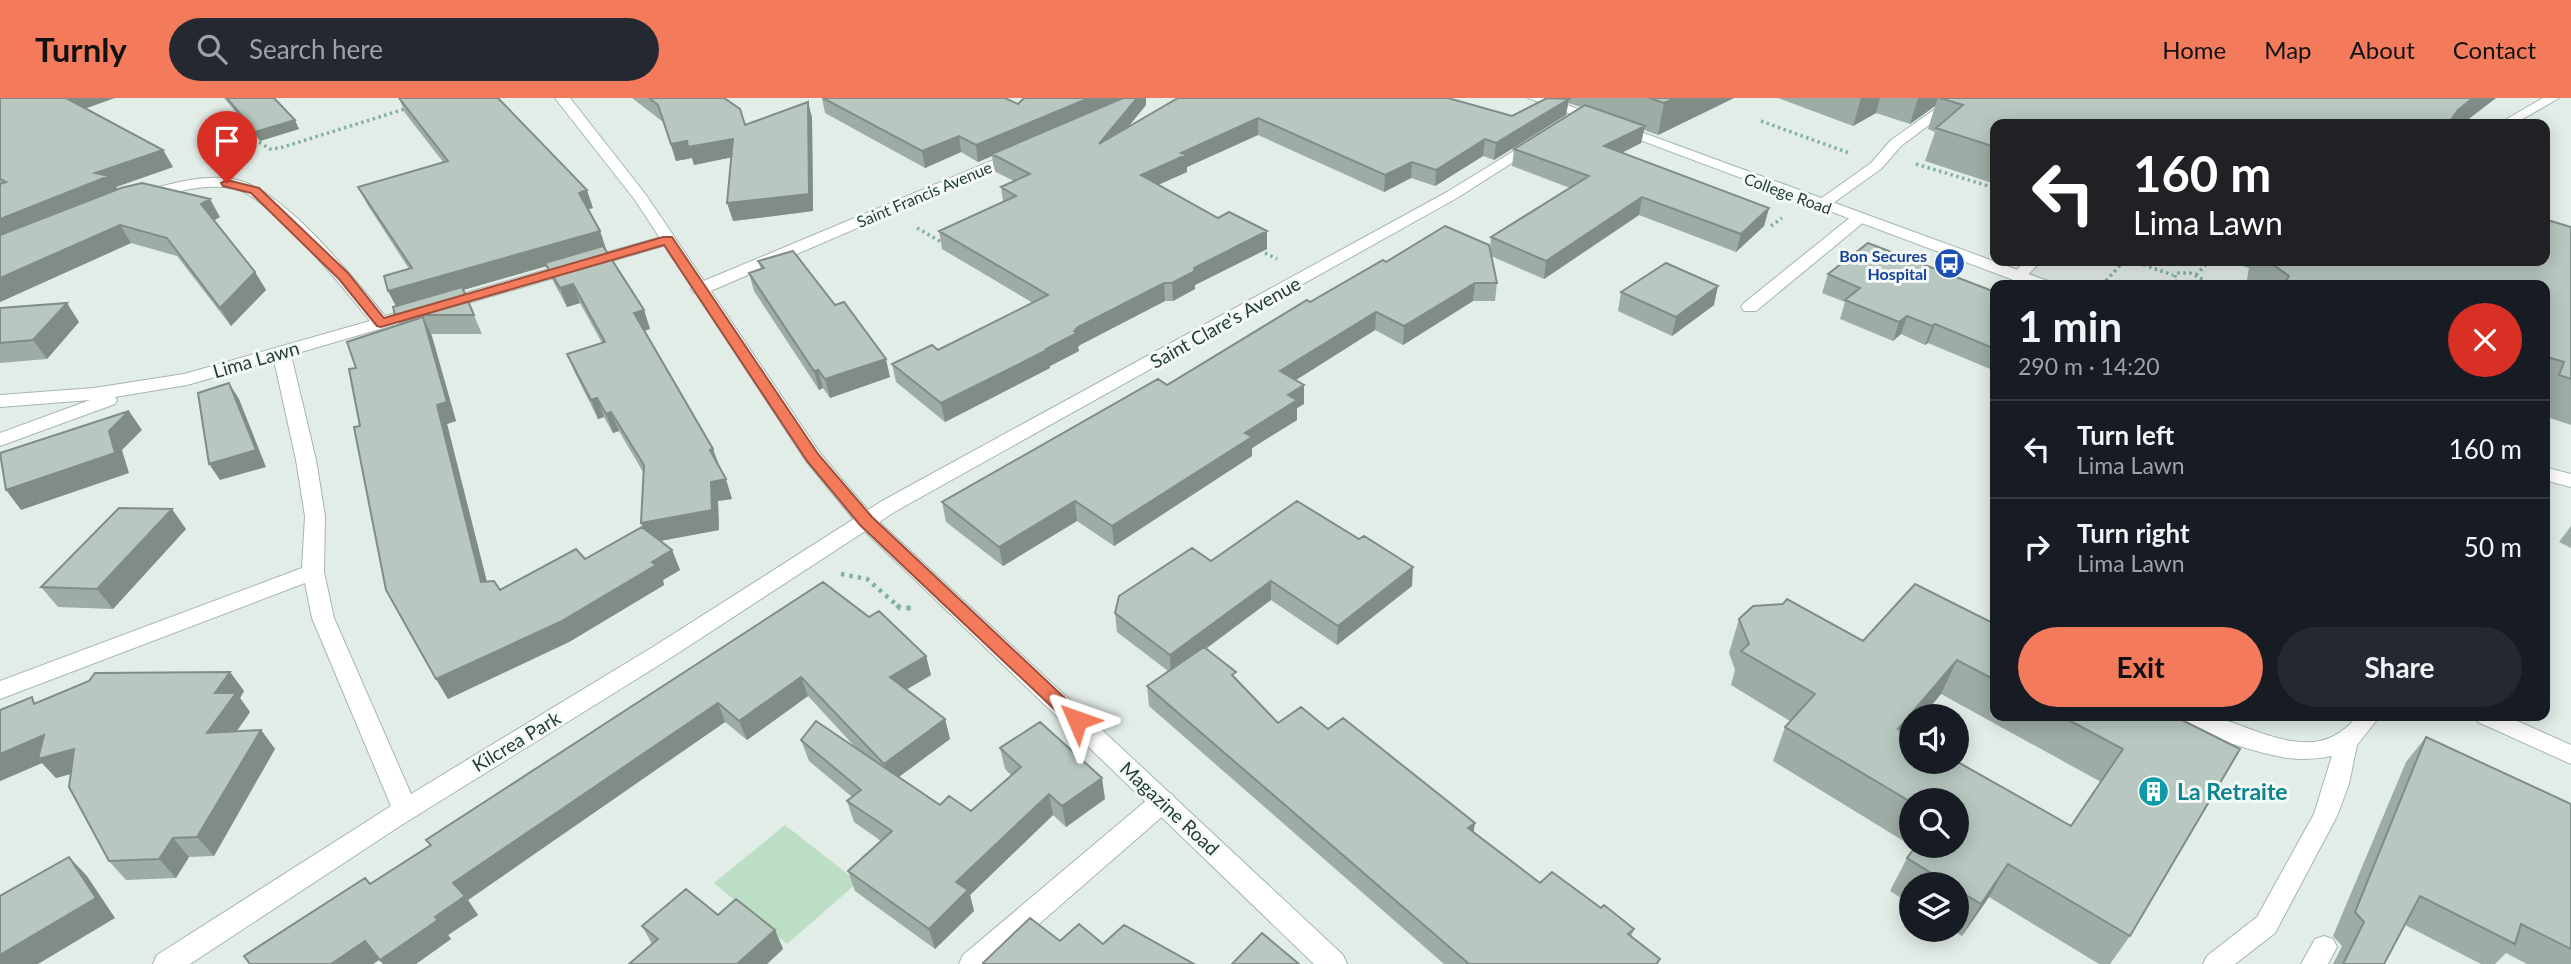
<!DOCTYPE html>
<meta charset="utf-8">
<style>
body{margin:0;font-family:Lato,sans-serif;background:#242831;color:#f1f3f6;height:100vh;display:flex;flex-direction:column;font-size:26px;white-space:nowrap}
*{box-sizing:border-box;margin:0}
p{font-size:23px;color:#9ea1a6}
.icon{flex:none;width:38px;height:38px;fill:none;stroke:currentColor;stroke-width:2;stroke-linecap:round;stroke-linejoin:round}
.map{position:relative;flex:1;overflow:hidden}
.side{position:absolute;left:1990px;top:182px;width:560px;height:441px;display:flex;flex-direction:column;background:#171b24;border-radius:14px;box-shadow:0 4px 18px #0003}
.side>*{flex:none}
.banner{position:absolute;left:1990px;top:21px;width:560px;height:147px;border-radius:14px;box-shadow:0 4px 18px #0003;background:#202124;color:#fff;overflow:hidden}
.tools{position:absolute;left:1899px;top:606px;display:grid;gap:14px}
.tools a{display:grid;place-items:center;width:70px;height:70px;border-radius:50%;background:#171b24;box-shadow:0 4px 18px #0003;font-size:35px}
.pin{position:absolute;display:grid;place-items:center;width:60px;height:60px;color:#fff;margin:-72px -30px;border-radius:50% 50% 50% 0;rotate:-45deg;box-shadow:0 0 7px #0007}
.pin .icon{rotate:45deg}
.me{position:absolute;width:77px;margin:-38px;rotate:313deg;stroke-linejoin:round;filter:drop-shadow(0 0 5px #0008)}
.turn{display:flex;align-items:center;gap:24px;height:147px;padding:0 28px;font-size:32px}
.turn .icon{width:91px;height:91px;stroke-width:2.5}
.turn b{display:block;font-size:49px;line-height:60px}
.round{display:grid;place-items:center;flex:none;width:74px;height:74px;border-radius:37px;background:#242831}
.head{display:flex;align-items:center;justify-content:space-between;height:119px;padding:0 28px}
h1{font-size:42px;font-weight:700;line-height:52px}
.primary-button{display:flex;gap:14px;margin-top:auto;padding:14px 28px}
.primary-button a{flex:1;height:80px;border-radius:42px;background:#f37b5c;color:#111;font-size:28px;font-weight:700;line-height:80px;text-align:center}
.primary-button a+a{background:#242831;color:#f1f3f6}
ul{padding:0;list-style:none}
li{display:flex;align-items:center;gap:21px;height:98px;padding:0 28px;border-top:2px solid #363941}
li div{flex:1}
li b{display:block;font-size:26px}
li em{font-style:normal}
header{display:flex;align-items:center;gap:42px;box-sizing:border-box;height:98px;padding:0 35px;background:#f37b5c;color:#111}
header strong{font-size:33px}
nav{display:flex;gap:38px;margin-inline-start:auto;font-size:24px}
.search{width:490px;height:63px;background:#242831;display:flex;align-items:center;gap:18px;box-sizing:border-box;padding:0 24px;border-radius:38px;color:#9ea1a6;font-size:26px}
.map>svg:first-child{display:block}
</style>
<header>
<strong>Turnly</strong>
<div class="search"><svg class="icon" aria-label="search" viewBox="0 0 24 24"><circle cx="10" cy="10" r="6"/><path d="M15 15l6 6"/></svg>Search here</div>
<nav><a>Home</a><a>Map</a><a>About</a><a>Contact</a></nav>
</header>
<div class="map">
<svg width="2571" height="866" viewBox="0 0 2571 866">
<rect width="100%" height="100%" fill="#e3ede8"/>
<!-- green -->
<path fill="#bcdec4" d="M785 727 858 784 787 846 714 785Z"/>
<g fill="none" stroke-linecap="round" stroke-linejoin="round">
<defs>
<path id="lane" d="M1951 0H1965L1901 48 1881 71 1826 110H1816L1814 107 1816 104 1871 65 1891 42Z
M2543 0H2559L2514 26H2498Z
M2025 163H2041L2023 182H2013L2010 179Z
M2180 618C2190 618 2203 616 2212 618 2260 631 2317 670 2357 618H2380L2357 647 2349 686 2337 718 2275 835 2235 866H2203L2207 858 2257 819 2314 716 2332 658C2317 661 2303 662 2288 660 2266 657 2189 636 2180 618Z
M2475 618H2506L2571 647V666L2478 624Z
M2324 838 2333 841 2337 849 2328 866H2301L2315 841Z"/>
<path id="street" d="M1535 40 1540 41 1542 44 1540 47 1457 100 896 413 672 559 400 728 190 866H153L157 857 391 708 312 520 305 485 0 601V583L302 470 305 418 296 362 274 262 187 287 115 299 117 302 115 306 0 348V335L90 302 0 309V297L94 290 184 276 370 223C345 192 269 96 232 90 202 85 171 95 142 103L134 98 137 95C167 87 200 76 232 81 282 88 352 179 385 218L661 139H673L675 142 673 145 291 257 316 362 325 418 324 474 334 520 411 696 656 547 882 403 1447 94Z
M1020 51 1027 55 1025 58 706 195H694L691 191 694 187Z
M1858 116 1864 118 1866 121 1864 124 1756 213H1744L1741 209 1744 205 1852 118Z
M1163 693 1172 696 1176 703 1172 710 993 866H959L963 857 1154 696Z"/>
<path id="secondary" d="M555 0H570L646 97 820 355 873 418 1343 857 1347 866H1314L859 428 806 363 635 102Z
M1528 0H1548L2048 183 2050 187H2027Z
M2544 369 2571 376V389L2544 382Z"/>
</defs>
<!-- lane casing -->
<use href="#lane" stroke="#a6b5af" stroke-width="2"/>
<!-- street casing -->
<use href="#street" stroke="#a6b5af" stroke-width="2"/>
<!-- secondary casing -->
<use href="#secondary" stroke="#a1b9b0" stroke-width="2"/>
<!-- path-far2 -->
<path stroke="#83b1a1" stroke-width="3.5" stroke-dasharray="2.5 3.5" stroke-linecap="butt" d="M1761 23 1849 55
M254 41 270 51 280 50 408 10
M1916 66 1995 90
M1771 128 1782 120
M917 130 943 145
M1265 155 1277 161
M2132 163 2173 177
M2196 177 2209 163
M2102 187 2124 163
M2182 187 2174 182 2176 175H2190L2204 182 2205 187"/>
<!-- path-far1 -->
<path stroke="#83b1a1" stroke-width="4.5" stroke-dasharray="3.5 5" stroke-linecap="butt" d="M841 476 867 481 899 509"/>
<!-- path -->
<path stroke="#83b1a1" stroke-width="5" stroke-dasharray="4.5 6" stroke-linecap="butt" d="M897 507 900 510H914"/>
<!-- lane -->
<use href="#lane" fill="#fff" fill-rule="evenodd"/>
<!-- street -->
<use href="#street" fill="#fff" fill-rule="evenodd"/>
<!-- secondary -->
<use href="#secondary" fill="#fff" fill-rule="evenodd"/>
</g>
<!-- wall -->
<path fill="#9eaca6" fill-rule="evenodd" d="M0 0 86 10 163 52 173 69 116 89 117 91 220 119 214 122 255 174 266 192 231 228 177 158 131 145 0 204Z
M224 0H274L299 31 260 43Z
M399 0 593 110 588 111 600 133 606 151H605L644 212 650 231 644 233 720 370 732 401 718 403 719 432 660 443 672 452 680 472 663 482 664 487 569 544 448 601 436 581 360 328 356 270 400 227 395 217 396 208 388 193 409 171 367 106 358 89 443 64 405 15ZM547 168 553 183 567 209 580 205 602 245 567 256 575 275 598 321 604 319 613 335 619 333 643 374V430L585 461 500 492 487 484 447 326 456 323 431 236H482L463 192Z
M632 0H724L745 27 808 4 812 20 813 113 733 123 732 59 694 67 692 60 676 63 663 24Z
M822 0H1005L1018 6 1146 7 1128 29 1178 0 1512 18 1568 0H1734L1658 37 1644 32 1641 45 1622 55 1769 110 1764 128 1736 154 1639 117 1544 181 1491 158 1497 185 1495 203H1473L1403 247 1375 232 1296 282 1304 287V306L1297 310V322L1252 350V358L1114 448 1077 423 1003 468 946 424 942 404 1167 287 1310 204 1386 164 1490 152 1491 139 1570 90 1512 68 1514 51 1581 9 1568 5 1566 17 1494 62 1483 58 1435 88 1411 80 1384 94 1258 37 1187 69V74L1158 87 1267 151 1195 187V191L1173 203H1165L1080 247 1078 249 1079 253 1050 268V270L945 324 896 284 892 266 938 252 1033 205 942 151 939 133 1003 104 1001 89 1014 83 994 73 992 58 978 64 961 54 925 70 825 15Z
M1778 0H2496L2462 26H1995V86L1925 63 1935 34 1928 31 1935 8 1910 26 1876 15 1853 28Z
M2571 129V327L2544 318V187H2246L2249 170 2227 163H2544Z
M758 163 890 279 830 300 823 290 819 292 754 193 749 175 761 171Z
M1828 176 1995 194V273L1928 245 1925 247 1901 236 1893 243 1840 221 1845 204 1822 195Z
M1621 194 1714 207 1672 238 1618 213Z
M0 210 79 224 47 261 0 265Z
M2571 428V450L2559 444Z
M186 431 113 511 58 509 41 489Z
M1211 463 1412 488 1337 547 1271 502 1206 551 1278 625 1328 631 1473 734 1540 785 1601 810 1634 831 1631 839 1660 861 1658 866H1444L1149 608 1147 588 1168 573 1117 534 1115 515Z
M869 519 926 558 931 577 906 592 945 621 950 641 899 679 940 707 971 713 1011 677 1005 671 1000 650 1105 701 1066 729 1053 717 970 797 974 813 935 851 855 793 848 773 881 743 854 724 847 703 852 699 809 663 801 642 856 650 808 598 747 642 725 624 468 802 478 817 448 837 451 841 416 866H383L379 862 373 866H250L430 747 426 742Z
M1739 521 1863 543 1995 526V618H2174L2130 838 2110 866H2099L1989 799 1962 838 1951 831H1956V786H1911V806L1890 793 1907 760 1915 750 1773 663 1785 629 1790 623 1731 587 1735 572 1729 555ZM1941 596 2101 684 2071 728 1907 636 1911 632V618ZM1911 702H1956V747H1911Z
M230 574 244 593 240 600 250 614 237 633 261 632 275 651 214 758 189 759 176 780 126 782 109 763 71 676 56 680 42 665 0 683V612L37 604Z
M2426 639 2571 706V866H2527L2506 855 2495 866H2481L2405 827 2384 866H2333L2342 848 2333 838 2406 664Z
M718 817 775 832 783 851 767 866H629L652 846 642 828Z"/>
<!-- shaded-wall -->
<path fill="#818c87" d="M64 0H115L73 15Z
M1089 0H1129L992 56V58L978 64 976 47Z
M1137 0H1146V7L1101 62 1099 46Z
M1675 0H1734L1658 37 1664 5Z
M1861 0H1880L1876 15 1853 28Z
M1918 0H1938L1935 8 1910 26Z
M2473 0H2496L2462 26H2448L2458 12Z
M1569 1 1566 17 1494 62 1496 45Z
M808 4 812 20 813 113 733 123 727 105Z
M1258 20V37L1187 69V74L1142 94 1141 77 1181 55Z
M295 22 299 31 260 43 255 34Z
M1645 28 1641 45 1601 65 1604 48Z
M959 38 961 54 925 70 922 53Z
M733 41 738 58 694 67 692 60 676 63 671 46 687 43Z
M1485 41 1483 58 1435 88 1436 72Z
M163 52 173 69 116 89 120 95 0 143V121L95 75Z
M1412 64 1411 80 1384 94 1385 77Z
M587 92 593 110 585 112 579 95Z
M1642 99 1639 117 1544 181 1546 163Z
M210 101 220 119 211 124 201 106Z
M1769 110 1764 128 1736 154 1741 136Z
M120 127 131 145 0 204V180Z
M600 133 606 151 463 192 482 236 463 192 398 212 388 193Z
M1267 133V151L1195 187V191L1173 203 1172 185 1194 170Z
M255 174 266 192 231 228 220 210Z
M1164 185 1165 203 1080 247 1078 249 1079 253 1050 268V270L945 324 941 305 1046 251 1074 233 1078 229Z
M1475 185 1473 203 1403 247 1404 228Z
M573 186 580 205 567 209 560 190Z
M1718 188 1714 207 1672 238 1676 219Z
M67 205 79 224 47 261 33 242Z
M644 212 650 231 640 234 634 215Z
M1376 214 1375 232 1280 292V273Z
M1907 218 1901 236 1893 243 1899 224Z
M423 219 432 238 456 323 447 326 492 504 481 484 437 307Z
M1935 226 1928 245 1925 247 1932 228Z
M886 261 890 279 830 300 825 281Z
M818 272 823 290 819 292 814 273Z
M229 285 239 301 266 369 220 382 209 366Z
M1304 287V306L1297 310V322L1252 350V358L1114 448 1112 428 1288 297Z
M597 300 604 319 598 321 591 302Z
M129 313 142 332 122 352 129 375 21 412 6 392 109 333Z
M611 314 619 333 613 335 606 316Z
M713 351 720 370 710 352Z
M726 381 732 401 718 403 719 432 649 445 641 425 711 384Z
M1075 403 1077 423 1003 468 999 449Z
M172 411 186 431 113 511 97 491Z
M672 452 680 472 663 482 664 487 569 544 448 601 436 581Z
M1413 469 1412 488 1337 547 1338 528Z
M1271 483V502L1171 576 1170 557Z
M926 558 931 577 895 598 890 579Z
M1957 562 1941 596 1923 618H1911V632L1883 665 1898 631Z
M230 574 244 593 240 600 250 614 222 654 207 635 215 595Z
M801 579 808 598 747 642 739 623Z
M718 605 725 624 468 802 478 817 448 837 451 841 416 866H383L380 862 435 819 453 785Z
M945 621 950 641 889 686 884 666Z
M261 632 275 651 214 758 197 739Z
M44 637 74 651 91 670 56 680 42 665 0 683V656Z
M1102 680 1105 701 1066 729 1062 708Z
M1049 696 1053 717 970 797 974 813 935 851 929 831 956 784Z
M1475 725 1472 744 1468 730Z
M173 740 189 759 176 780 159 761Z
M69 759 87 778 115 820 38 866H0V857Z
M2008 766 1989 799 1962 838 1981 806Z
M775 832 783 851 767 866H737Z
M365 843 379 862 373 866H331Z"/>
<!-- building -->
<path fill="#b8c8c1" stroke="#818c87" stroke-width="2" d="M0 0H66L163 52 95 75 109 78 0 121V86L6 84 0 81Z
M227 0H274L295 22 255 34Z
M399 0H498L587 92 579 95 600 133 388 193 384 178 412 170 358 89 448 63Z
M649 0H724L740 11 745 27 808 4 809 96 727 105 733 41 688 49 687 43 671 46 658 7Z
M823 0H1005L1018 6 1024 0H1089L976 47 959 38 922 53Z
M1123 0H1137L1099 46 1178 0H1448L1512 18 1547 0 1569 1 1496 45 1485 41 1436 72 1412 64 1385 77 1258 20 1181 55 1186 57 1141 77 1218 120 1229 114 1267 133 1194 170 1195 173 1172 185H1164L1078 229 1074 233 1077 235 1046 251 1047 252 941 305 892 266 932 247 938 252 1048 197 939 133 1016 98 1001 89 1030 76 992 56Z
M1649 0H1675L1664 5Z
M1940 0H2473L2458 12 2448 26H1995V49L1936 30 1963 7Z
M1585 7 1645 28 1604 48 1769 110 1741 136 1642 99 1546 163 1491 139 1589 78 1514 51Z
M142 85 210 101 201 106 255 174 220 210 167 140 120 127 0 180V137L121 90Z
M2544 121 2571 129V281L2559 277 2564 264 2544 258V187H2287L2284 186 2289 178 2268 163H2544Z
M1445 128 1489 147 1497 185H1475L1404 228 1376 214 1280 273 1304 287 1288 297 1297 302 1245 335 1252 339 1112 428 1075 403 999 449 942 404 1158 281 1167 287 1307 202 1310 204 1383 162 1386 164Z
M1868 145 1995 194V251L1935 226 1932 228 1907 218 1899 224 1845 202 1860 190 1828 176Z
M603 148 644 212 634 215 713 351 710 352 726 381 711 384 712 412 641 425 644 367 611 314 606 316 597 300 591 302 567 256 605 244 573 186 560 190 545 165Z
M793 153 835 207 844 204 886 261 825 281 818 272 814 273 749 175 764 170 758 163Z
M1666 165 1718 188 1676 219 1621 194Z
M462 189 474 217H395L393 209Z
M67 205 33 242 0 245V210Z
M423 219 447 304 437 307 481 484 494 483 500 492 576 451 585 461 642 429 672 452 652 464 656 467 560 524 436 581 386 492 354 329 360 328 349 271 356 270 347 244Z
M229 285 256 352 209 366 198 295Z
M129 313 109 333 115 355 6 392 0 355Z
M1297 403 1359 441 1364 438 1413 469 1338 528 1271 483 1170 557 1115 515 1119 498 1192 450 1211 463Z
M119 410 172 411 97 491 41 489Z
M823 484 869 519 879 513 926 558 890 579 945 621 884 666 801 579 739 623 718 605 453 785 465 798 435 819 438 822 380 862 365 843 331 866H250L244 858 365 780 370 786 431 747 426 742Z
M1915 486 1995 526V582L1957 562 1898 631 1911 638V663H1956L2071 728 2123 651 2061 618H2174L2240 651 2130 838 2008 766 1981 806 1956 791V786H1949L1907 760 1917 747H1956V702H1911V704L1785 629 1815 596 1741 553 1749 546 1739 521 1753 508 1783 506 1787 501 1863 543Z
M1204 549 1236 574 1232 577 1278 625 1301 609 1328 631 1343 620 1475 725 1468 730 1540 785 1552 774 1601 810 1604 807 1634 831 1628 836 1660 861 1656 866H1469L1147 588Z
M230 574 215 595H236L207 635 261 632 197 739 173 740 159 761 109 763 69 689 74 651 38 661 44 637 0 656V612L32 599 34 606 89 583 95 575Z
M816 623 940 707 949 698 971 713 1021 669 1000 650 1040 624 1102 680 1062 708 1049 696 956 784 968 792 929 831 848 773 892 733 847 703 861 692 801 642Z
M2426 639 2571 706V851L2521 826 2515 846 2420 798 2384 866H2343L2364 824 2355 814Z
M69 759 96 800 0 857V798Z
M686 791 718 817 736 801 775 832 737 866H629L658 841 642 828Z
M1030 820 1060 843 1079 826 1103 846 1124 827 1194 866H984L983 865Z
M1262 835 1299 866H1232Z"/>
<!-- route -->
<path fill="#f37b5c" stroke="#9e503c" stroke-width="2" d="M227 82 259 90 348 175 384 220 663 139H672L818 356 872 419 1084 618 1086 622 1084 627H1071L860 427 807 363 664 147 381 229 377 228 339 181 251 95 223 88 221 85Z"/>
<!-- icons -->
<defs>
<symbol id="bus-disc" viewBox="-11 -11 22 22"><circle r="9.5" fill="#1a4fb4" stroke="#f4f9f6"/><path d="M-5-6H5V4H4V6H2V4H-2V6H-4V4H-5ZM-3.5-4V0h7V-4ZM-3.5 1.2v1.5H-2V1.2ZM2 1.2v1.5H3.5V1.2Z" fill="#fff"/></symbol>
<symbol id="building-disc" viewBox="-11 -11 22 22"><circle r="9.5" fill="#0f9aa8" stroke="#f4f9f6"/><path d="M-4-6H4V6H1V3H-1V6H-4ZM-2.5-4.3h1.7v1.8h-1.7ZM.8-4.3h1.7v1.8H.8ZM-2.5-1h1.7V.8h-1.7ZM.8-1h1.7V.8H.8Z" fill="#fff"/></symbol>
</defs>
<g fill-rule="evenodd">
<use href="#bus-disc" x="1932" y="148" width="35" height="35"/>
<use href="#building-disc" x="2136" y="676" width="35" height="35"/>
</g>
<g text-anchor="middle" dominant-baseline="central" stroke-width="6" stroke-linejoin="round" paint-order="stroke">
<!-- far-street labels -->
<g font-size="16" fill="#233f36" stroke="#f4f9f6">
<text transform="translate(1788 95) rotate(20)">College Road</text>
<text transform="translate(924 96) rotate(-23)">Saint Francis Avenue</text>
</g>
<!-- far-transit labels -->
<g font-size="16" font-weight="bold" fill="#164399" stroke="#f4f9f6" text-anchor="end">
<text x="1927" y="157">Bon Secures<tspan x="1927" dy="18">Hospital</tspan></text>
</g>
<!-- street labels -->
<g font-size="19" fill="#233f36" stroke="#f4f9f6">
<text transform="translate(1225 224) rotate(-29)">Saint Clare's Avenue</text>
<text transform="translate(256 261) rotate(-16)">Lima Lawn</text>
<text transform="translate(516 643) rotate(-31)">Kilcrea Park</text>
<text transform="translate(1170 710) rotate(43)">Magazine Road</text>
</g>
<!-- near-culture labels -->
<g font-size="23" font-weight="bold" fill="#0d838f" stroke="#f4f9f6" text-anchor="start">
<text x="2177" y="693">La Retraite</text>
</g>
</g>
</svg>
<div class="tools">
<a><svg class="icon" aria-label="sound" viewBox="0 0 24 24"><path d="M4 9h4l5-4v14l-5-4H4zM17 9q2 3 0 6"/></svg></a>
<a><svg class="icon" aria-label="search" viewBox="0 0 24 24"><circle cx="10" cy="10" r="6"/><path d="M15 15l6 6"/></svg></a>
<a><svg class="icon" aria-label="layers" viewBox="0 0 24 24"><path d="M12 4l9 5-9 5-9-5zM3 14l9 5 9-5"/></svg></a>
</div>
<div class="pin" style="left:227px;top:85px;background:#d93025"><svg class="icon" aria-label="arrive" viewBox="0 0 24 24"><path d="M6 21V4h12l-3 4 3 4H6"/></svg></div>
<svg class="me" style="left:1077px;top:622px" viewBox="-20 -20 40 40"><path d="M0-17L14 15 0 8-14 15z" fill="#f37b5c" stroke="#fff" stroke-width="4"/></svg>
<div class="banner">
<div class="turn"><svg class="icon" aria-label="left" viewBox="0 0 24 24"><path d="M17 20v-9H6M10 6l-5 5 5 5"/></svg><div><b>160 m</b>Lima Lawn</div></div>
</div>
<section class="side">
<div class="head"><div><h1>1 min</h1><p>290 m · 14:20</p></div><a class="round" style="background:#d93025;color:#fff"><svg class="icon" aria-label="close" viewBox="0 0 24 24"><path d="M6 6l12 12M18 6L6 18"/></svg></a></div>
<ul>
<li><svg class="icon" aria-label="left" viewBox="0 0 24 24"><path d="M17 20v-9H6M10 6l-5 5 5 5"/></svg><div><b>Turn left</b><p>Lima Lawn</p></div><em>160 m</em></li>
<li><svg class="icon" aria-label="right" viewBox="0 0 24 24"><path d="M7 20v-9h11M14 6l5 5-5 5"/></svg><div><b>Turn right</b><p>Lima Lawn</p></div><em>50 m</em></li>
</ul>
<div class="primary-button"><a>Exit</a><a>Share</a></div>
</section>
</div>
